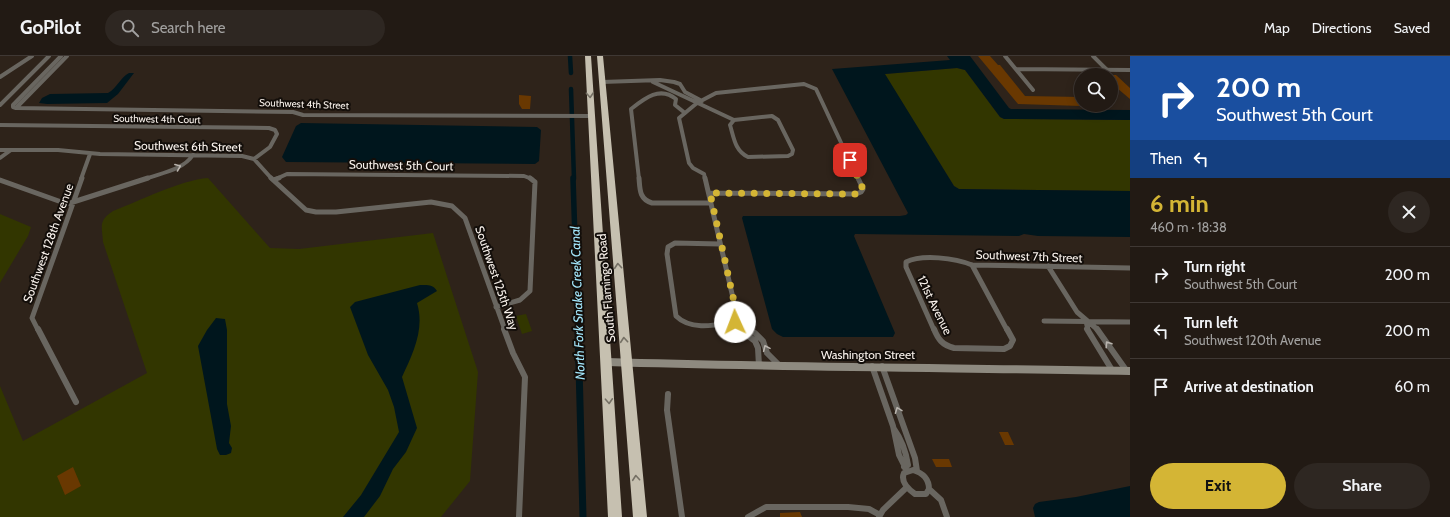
<!DOCTYPE html>
<meta charset="utf-8">
<style>
body{margin:0;font-family:Cabin,sans-serif;background:#2e2722;color:#f1f3f6;height:100vh;display:flex;flex-direction:column;font-size:15px;white-space:nowrap}
*{box-sizing:border-box;margin:0}
p{font-size:13px;color:#a2a1a0}
.icon{flex:none;width:22px;height:22px;fill:none;stroke:currentColor;stroke-width:2;stroke-linecap:round;stroke-linejoin:round}
.map{position:relative;flex:1;overflow:hidden}
.details{display:flex;flex-direction:column;background:#221a14;width:320px}
.details>*{flex:none}
.top-card{background:#1a4fa0;color:#fff;overflow:hidden}
.controls{position:absolute;left:1074px;top:12px;display:grid;gap:8px}
.controls a{display:grid;place-items:center;width:44px;height:44px;border-radius:50%;background:#221a14;box-shadow:0 2px 10px #0003,0 0 0 1px #3f3834;font-size:20px}
.pin{position:absolute;display:grid;place-items:center;width:34px;height:34px;color:#fff;margin:-17px;border-radius:8px;box-shadow:0 2px 6px #0006}
.me{position:absolute;width:44px;margin:-22px;rotate:358deg;stroke-linejoin:round;filter:drop-shadow(0 0 3px #0008)}
.turn{display:flex;align-items:center;gap:14px;height:84px;padding:0 20px;font-size:18px}
.turn .icon{width:52px;height:52px;stroke-width:2.5}
.turn b{display:block;font-size:28px;line-height:34px}
.then{display:flex;align-items:center;height:38px;padding:0 20px;background:#0003;gap:8px;font-size:15px}
.round{display:grid;place-items:center;flex:none;width:42px;height:42px;border-radius:21px;background:#2e2722}
.summary{display:flex;align-items:center;justify-content:space-between;height:68px;padding:0 20px}
h1{font-size:24px;font-weight:800;line-height:30px;color:#d4b535}
.primary-button{display:flex;gap:8px;margin-top:auto;padding:8px 20px}
.primary-button a{flex:1;height:46px;border-radius:24px;background:#d4b535;color:#111;font-size:16px;font-weight:800;line-height:46px;text-align:center}
.primary-button a+a{background:#2e2722;color:#f1f3f6}
ul{padding:0;list-style:none}
li{display:flex;align-items:center;gap:12px;height:56px;padding:0 20px;border-top:1px solid #3f3834}
li div{flex:1}
li b{display:block;font-size:15px}
li em{font-style:normal}
header{display:flex;align-items:center;gap:24px;box-sizing:border-box;height:56px;padding:0 20px;background:#221a14;border-bottom:1px solid #3f3834}
header strong{font-size:19px}
nav{display:flex;gap:22px;margin-inline-start:auto;font-size:14px}
.search{width:280px;height:36px;background:#2e2722;display:flex;align-items:center;gap:10px;box-sizing:border-box;padding:0 14px;border-radius:22px;color:#a2a1a0;font-size:15px}
main{display:flex;flex:1;min-height:0}
.map>svg:first-child{display:block}
</style>
<header>
<strong>GoPilot</strong>
<div class="search"><svg class="icon" aria-label="search" viewBox="0 0 24 24"><circle cx="10" cy="10" r="6"/><path d="M15 15l6 6"/></svg>Search here</div>
<nav><a>Map</a><a>Directions</a><a>Saved</a></nav>
</header>
<main>
<div class="map">
<svg width="1130" height="461" viewBox="0 0 1130 461">
<rect width="100%" height="100%" fill="#2e231a"/>
<!-- green -->
<path fill="#323600" d="M957 12 965 14 1000 61 1004 63 1130 64V135L959 133 954 130 885 19V18Z
M208 122 270 192 299 193 433 177 478 316 470 425 441 461H0V330L23 385 147 317 103 186C102 170 98 165 113 155 139 145 181 124 208 122Z
M0 158 31 171 28 180 0 227Z
M526 258 532 275 522 278 516 260Z"/>
<!-- water -->
<path fill="#00161d" d="M947 0H970L1009 52 1011 53 1130 54V64L1004 63 1000 61 965 14 957 12 885 18 954 130 959 133 1130 135V181L1038 180 1024 178 1019 180 855 178 854 180 895 277 893 281H783L777 278 772 273 742 162 743 160H900L906 159 908 157 832 13 950 4Z
M129 17H134L118 38 107 47 47 48 39 47 42 42 50 38 108 37C117 32 120 22 129 17Z
M301 67 537 71 541 74 539 105 535 108 286 106 282 101 296 70Z
M420 229C427 229 433 228 437 235L417 247C425 273 413 297 402 321L417 372 406 396 393 413 380 440 364 461H343L361 439 399 376 394 351 388 334 368 299 350 251 355 246Z
M216 262 225 263 227 274V348L231 370 229 387 232 392 231 397 226 399H220L217 393 198 290 207 274Z
M1130 430V461H1035L1033 452 1035 448 1039 446 1076 441Z"/>
<g fill="none" stroke-linecap="round" stroke-linejoin="round">
<!-- canal-far2 -->
<path stroke="#00161d" stroke-width="4.5" d="M570 0 571 17
M571 33 574 123"/>
<!-- canal-far1 -->
<path stroke="#00161d" stroke-width="5.5" d="M573 122 578 274"/>
<!-- canal -->
<path stroke="#00161d" stroke-width="7" d="M578 273 583 461"/>
</g>
<!-- building -->
<path fill="#693801" d="M978 0H990L998 9H1000L1025 40 1081 41V50L1018 48Z
M1111 19H1116L1130 32V43L1111 27Z
M519 39 531 40 530 53H522L519 48Z
M999 376H1008L1014 389H1005Z
M932 403H949L952 411H936Z
M73 411 81 430 65 439 57 420Z
M800 456 802 461H780V457Z"/>
<g fill="none" stroke-linecap="round" stroke-linejoin="round">
<!-- street-far2 -->
<path stroke="#696660" stroke-width="4" d="M1005 0 1033 34
M1093 0 1107 14
M1016 13 1130 14
M0 21 32 0
M602 26 660 24 674 26 680 28 685 36 702 45
M653 26 734 64
M0 49 49 0
M16 52 293 56 303 59 592 60
M16 52 13 51V49L61 0
M16 52 67 0
M772 60 778 64 793 94 792 98 788 100 748 101C735 95 734 82 730 69L734 64Z
M0 69 269 72 275 74 277 78 270 91 254 103
M0 94H58L100 98 242 100 254 103 272 123
M0 102 11 94
M81 123 90 98
M145 123C161 117 183 114 193 99
M276 123 287 118 524 120 532 123
M639 123 631 53C645 42 660 30 676 43L675 49 685 57
M705 123 704 118 693 112 689 107 679 62 697 47 716 37 804 28 816 33 858 123"/>
<!-- street-far1 -->
<path stroke="#696660" stroke-width="5" d="M271 122 306 154 316 156H336L431 146 452 150 465 162 505 274
M639 122C640 133 639 143 652 147H711
M705 122 737 259 735 266 739 274
M0 124 67 148 148 122
M273 124 279 122
M710 137 856 138 861 136 863 133 858 122
M720 188 675 187 668 191 667 198 676 260C691 275 716 269 735 266
M972 209 1130 212
M972 209 1007 274
M1048 210 1077 256 1098 274
M496 251 520 244 530 235 535 126 530 122
M1044 265 1130 266
M1086 265 1088 274
M735 266 749 274
M38 274 32 262 82 122
M934 274 906 211V206C922 198 955 202 972 209"/>
<!-- street -->
<path stroke="#696660" stroke-width="6" d="M38 273 76 346
M504 273 513 297 525 321 519 461
M739 273 755 285 758 292 759 310
M748 273 755 277 763 285 767 297 780 310
M934 273C938 283 942 289 954 292L1004 293 1010 290 1013 284 1007 273
M1087 273 1112 314
M1097 273 1126 314
M872 310 893 370 899 399 907 415
M882 310 915 402 917 415
M668 338 667 354 682 461
M894 373C902 384 906 396 908 409L904 411
M913 414C923 417 929 423 929 433L926 438H915C908 433 900 426 904 417Z
M929 433 941 444 947 461
M748 461 766 451H848L869 453 880 459
M879 461 883 454 906 432"/>
<!-- secondary -->
<path stroke="#8e8a80" stroke-width="8" d="M607 306C781 311 956 312 1130 315"/>
<!-- highway -->
<path fill="#c6c0b0" fill-rule="evenodd" d="M585 0H591L622 461H608Z
M597 0H603L647 461H633Z"/>
</g>
<!-- one-way arrows -->
<defs><path id="oneway-chevron" d="M-2-3.5L2.5 0L-2 3.5" fill="none" stroke-width="1.6" stroke-linecap="round" stroke-linejoin="round"/></defs>
<g stroke="#757065">
<use href="#oneway-chevron" transform="translate(590 39) rotate(87)"/>
<use href="#oneway-chevron" transform="translate(618 210) rotate(-95)"/>
<use href="#oneway-chevron" transform="translate(624 284) rotate(-95)"/>
<use href="#oneway-chevron" transform="translate(609 345) rotate(87)"/>
<use href="#oneway-chevron" transform="translate(636 422) rotate(-95)"/>
</g>
<g stroke="#b9b4ae">
<use href="#oneway-chevron" transform="translate(178 111) rotate(-21)"/>
<use href="#oneway-chevron" transform="translate(1108 288) rotate(-124)"/>
<use href="#oneway-chevron" transform="translate(766 292) rotate(-114)"/>
<use href="#oneway-chevron" transform="translate(898 354) rotate(-111)"/>
</g>
<g fill="none" stroke-linecap="round" stroke-linejoin="round">
<!-- route -->
<path stroke="#d4b535" stroke-width="7" stroke-dasharray="0 12.6" d="M735 266 737 259 710 137 856 138 861 136 863 133 850 104"/>
</g>
<g text-anchor="middle" dominant-baseline="central" stroke-width="4" stroke-linejoin="round" paint-order="stroke">
<!-- far-street labels -->
<g font-size="10" fill="#faf3ed" stroke="#130e0a">
<text transform="translate(304 48) rotate(2)">Southwest 4th Street</text>
<text transform="translate(157 63) rotate(1)">Southwest 4th Court</text>
</g>
<!-- street labels -->
<g font-size="12" fill="#faf3ed" stroke="#130e0a">
<text transform="translate(188 90) rotate(1)">Southwest 6th Street</text>
<text transform="translate(401 109) rotate(1)">Southwest 5th Court</text>
<text transform="translate(48 187) rotate(-70)">Southwest 128th Avenue</text>
<text transform="translate(1029 200) rotate(2)">Southwest 7th Street</text>
<text transform="translate(497 222) rotate(71)">Southwest 125th Way</text>
<text transform="translate(606 232) rotate(-95)">South Flamingo Road</text>
<text transform="translate(935 249) rotate(64)">121st Avenue</text>
<text x="868" y="298">Washington Street</text>
</g>
<!-- water labels -->
<g font-size="13" font-style="italic" fill="#a4e8fd" stroke="#130e0a">
<text transform="translate(577 247) rotate(-92)">North Fork Snake Creek Canal</text>
</g>
</g>
</svg>
<div class="controls">
<a><svg class="icon" aria-label="search" viewBox="0 0 24 24"><circle cx="10" cy="10" r="6"/><path d="M15 15l6 6"/></svg></a>
</div>
<div class="pin" style="left:850px;top:104px;background:#d93025"><svg class="icon" aria-label="arrive" viewBox="0 0 24 24"><path d="M6 21V4h12l-3 4 3 4H6"/></svg></div>
<svg class="me" style="left:735px;top:266px" viewBox="-20 -20 40 40"><circle r="19" fill="#fff"/><path d="M0-13L10 11 0 6-10 11z" fill="#d4b535"/></svg>
</div>
<section class="details">
<div class="top-card">
<div class="turn"><svg class="icon" aria-label="right" viewBox="0 0 24 24"><path d="M7 20v-9h11M14 6l5 5-5 5"/></svg><div><b>200 m</b>Southwest 5th Court</div></div>
<div class="then">Then<svg class="icon" aria-label="left" viewBox="0 0 24 24"><path d="M17 20v-9H6M10 6l-5 5 5 5"/></svg></div>
</div>
<div class="summary"><div><h1>6 min</h1><p>460 m · 18:38</p></div><a class="round"><svg class="icon" aria-label="close" viewBox="0 0 24 24"><path d="M6 6l12 12M18 6L6 18"/></svg></a></div>
<ul>
<li><svg class="icon" aria-label="right" viewBox="0 0 24 24"><path d="M7 20v-9h11M14 6l5 5-5 5"/></svg><div><b>Turn right</b><p>Southwest 5th Court</p></div><em>200 m</em></li>
<li><svg class="icon" aria-label="left" viewBox="0 0 24 24"><path d="M17 20v-9H6M10 6l-5 5 5 5"/></svg><div><b>Turn left</b><p>Southwest 120th Avenue</p></div><em>200 m</em></li>
<li><svg class="icon" aria-label="arrive" viewBox="0 0 24 24"><path d="M6 21V4h12l-3 4 3 4H6"/></svg><div><b>Arrive at destination</b></div><em>60 m</em></li>
</ul>
<div class="primary-button"><a>Exit</a><a>Share</a></div>
</section>
</main>
